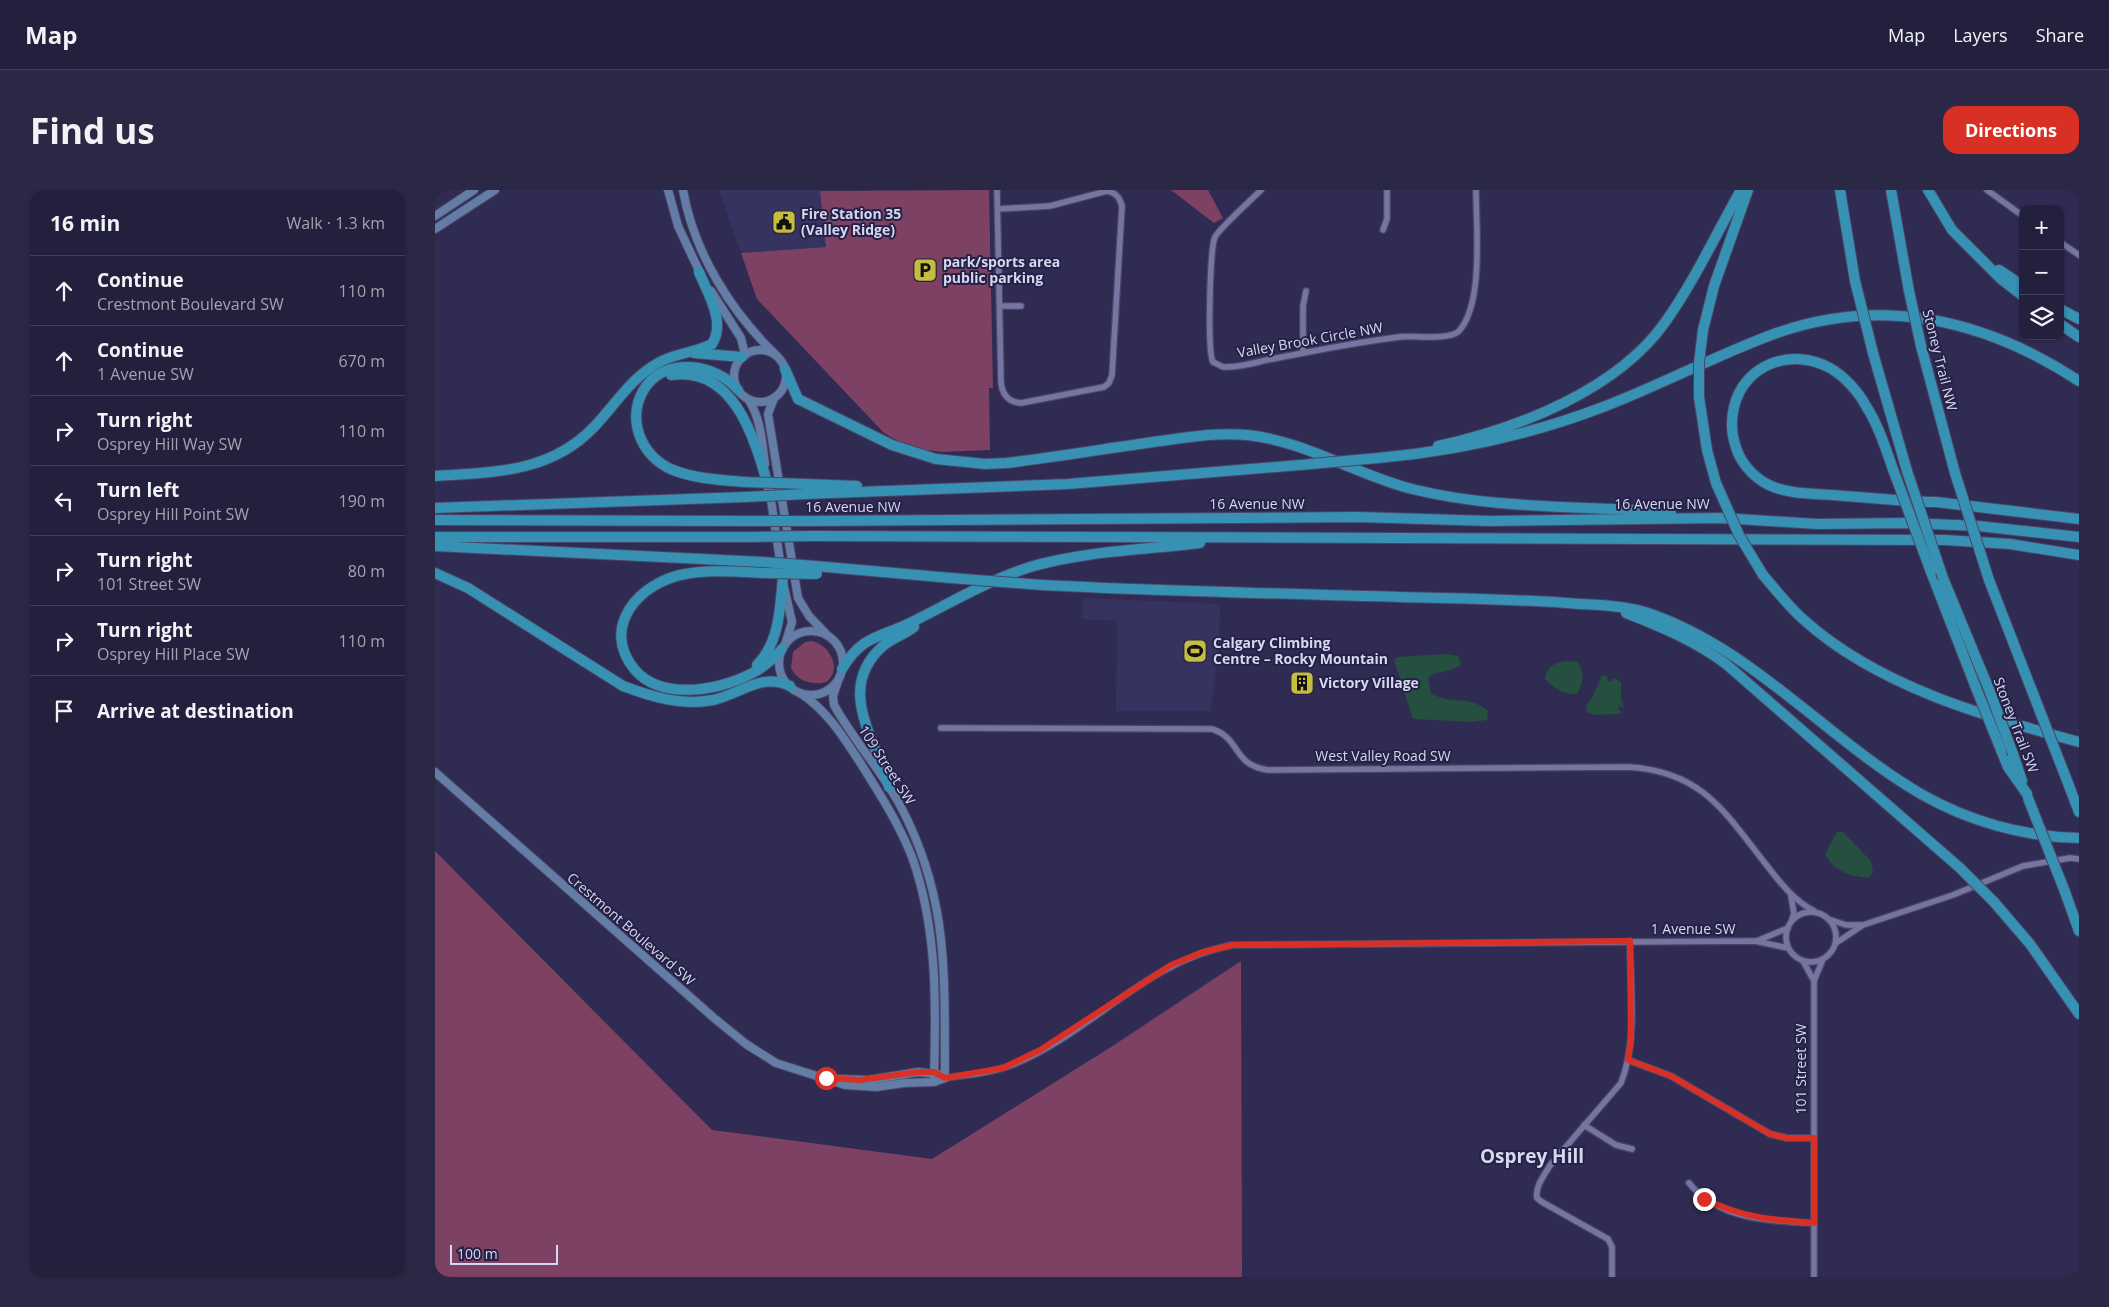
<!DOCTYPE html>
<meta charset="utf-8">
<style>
:root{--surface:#23203e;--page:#2b2845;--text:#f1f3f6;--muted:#a3a3b0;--line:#403e58;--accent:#d93025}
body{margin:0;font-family:"Open Sans",sans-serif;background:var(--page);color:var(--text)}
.controls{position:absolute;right:15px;top:15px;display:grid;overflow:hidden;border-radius:10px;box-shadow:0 1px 4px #0004}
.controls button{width:45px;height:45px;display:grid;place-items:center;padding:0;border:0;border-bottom:1px solid var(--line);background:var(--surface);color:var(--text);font:25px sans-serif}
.scale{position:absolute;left:15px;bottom:12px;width:108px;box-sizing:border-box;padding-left:5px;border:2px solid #d7d7f0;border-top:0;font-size:14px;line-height:18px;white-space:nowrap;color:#d7d7f0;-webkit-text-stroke:4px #262147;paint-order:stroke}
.stop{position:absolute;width:15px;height:15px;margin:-11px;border:4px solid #d93025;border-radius:50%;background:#fff}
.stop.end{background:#d93025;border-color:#fff;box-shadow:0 1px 5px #0008}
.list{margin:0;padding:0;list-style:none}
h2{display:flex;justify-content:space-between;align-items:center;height:65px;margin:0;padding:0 20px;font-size:21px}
h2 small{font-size:16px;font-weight:400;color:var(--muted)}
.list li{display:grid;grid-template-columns:32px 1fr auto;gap:15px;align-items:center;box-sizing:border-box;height:70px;padding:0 20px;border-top:1px solid var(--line)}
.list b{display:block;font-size:19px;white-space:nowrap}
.list p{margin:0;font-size:16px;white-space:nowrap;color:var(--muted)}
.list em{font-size:16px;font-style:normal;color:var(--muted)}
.icon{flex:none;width:28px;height:28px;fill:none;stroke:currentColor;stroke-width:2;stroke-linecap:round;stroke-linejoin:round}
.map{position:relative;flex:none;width:1644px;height:1087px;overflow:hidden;border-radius:15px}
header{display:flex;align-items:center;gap:30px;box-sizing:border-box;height:70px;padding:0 25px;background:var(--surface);border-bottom:1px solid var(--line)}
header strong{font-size:24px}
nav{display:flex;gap:28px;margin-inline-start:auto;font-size:18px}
.intro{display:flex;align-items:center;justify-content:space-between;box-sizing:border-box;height:120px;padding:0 30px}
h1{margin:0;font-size:35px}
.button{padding:12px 22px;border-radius:15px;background:var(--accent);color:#fff;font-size:18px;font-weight:700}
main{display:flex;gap:30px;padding:0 30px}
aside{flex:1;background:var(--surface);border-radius:15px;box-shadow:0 1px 4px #0004}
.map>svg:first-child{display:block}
.built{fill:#373361}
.green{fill:#7d4263}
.water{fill:#254f3f}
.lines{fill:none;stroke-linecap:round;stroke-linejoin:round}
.street-casing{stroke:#4a4567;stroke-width:8}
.secondary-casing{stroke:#4a4567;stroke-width:10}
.highway-casing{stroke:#4a4567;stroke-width:12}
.street{stroke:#7674a1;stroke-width:5.5}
.secondary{stroke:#637da6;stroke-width:8}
.highway{stroke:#3691b3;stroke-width:10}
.highway-bridge-casing{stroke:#4a4567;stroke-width:12;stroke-linecap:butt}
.highway-bridge{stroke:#3691b3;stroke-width:10}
.route{stroke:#d93025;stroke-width:6}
.labels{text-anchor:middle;stroke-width:4;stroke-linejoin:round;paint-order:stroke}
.poi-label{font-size:14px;font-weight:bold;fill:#d7d7f0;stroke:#262147;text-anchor:start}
.street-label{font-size:14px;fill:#d7d7f0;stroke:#262147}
.district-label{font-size:19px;font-weight:bold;fill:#d7d7f0;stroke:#262147}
</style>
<header>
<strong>Map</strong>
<nav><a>Map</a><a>Layers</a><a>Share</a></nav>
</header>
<div class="intro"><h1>Find us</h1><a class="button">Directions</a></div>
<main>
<aside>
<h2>16 min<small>Walk · 1.3 km</small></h2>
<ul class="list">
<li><svg class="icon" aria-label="ahead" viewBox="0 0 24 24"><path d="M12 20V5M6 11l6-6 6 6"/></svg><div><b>Continue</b><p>Crestmont Boulevard SW</p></div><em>110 m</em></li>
<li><svg class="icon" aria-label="ahead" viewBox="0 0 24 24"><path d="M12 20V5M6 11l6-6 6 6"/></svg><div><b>Continue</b><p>1 Avenue SW</p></div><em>670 m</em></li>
<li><svg class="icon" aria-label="right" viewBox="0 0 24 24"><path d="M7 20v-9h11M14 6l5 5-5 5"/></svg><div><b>Turn right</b><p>Osprey Hill Way SW</p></div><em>110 m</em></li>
<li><svg class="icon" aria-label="left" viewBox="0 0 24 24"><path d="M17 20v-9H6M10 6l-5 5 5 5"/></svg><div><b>Turn left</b><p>Osprey Hill Point SW</p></div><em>190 m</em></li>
<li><svg class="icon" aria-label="right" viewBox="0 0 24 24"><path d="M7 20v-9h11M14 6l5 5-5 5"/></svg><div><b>Turn right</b><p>101 Street SW</p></div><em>80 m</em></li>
<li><svg class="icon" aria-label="right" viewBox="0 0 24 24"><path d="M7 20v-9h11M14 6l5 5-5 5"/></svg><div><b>Turn right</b><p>Osprey Hill Place SW</p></div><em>110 m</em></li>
<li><svg class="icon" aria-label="arrive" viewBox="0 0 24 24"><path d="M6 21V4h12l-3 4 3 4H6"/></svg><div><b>Arrive at destination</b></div></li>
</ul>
</aside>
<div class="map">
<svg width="1644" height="1087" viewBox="0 0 1644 1087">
<rect width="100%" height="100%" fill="#2f2b52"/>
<g class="built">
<path d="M284,0h108l-7,1 6,56 -85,6z"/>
<path d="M649,408l136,6 -1,48 -9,59h-94l1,-90 -36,-2z"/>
</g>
<g class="green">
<path d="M554,0l4,198h-4l1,62 -48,2 -32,-4 -26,-15 -127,-134 -16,-46 85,-6 -6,-56z"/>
<path d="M736,0h37l15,28 -9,5z"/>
<path d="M377,451c18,4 31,29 14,41 -14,4 -29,-1 -35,-14l2,-16 12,-10z"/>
<path d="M0,661l277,279 220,29 179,-112 130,-86 1,316h-807z"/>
</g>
<g class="water">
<path d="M1010,464l13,2 3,8c-9,10 -23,5 -33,14l3,15c21,13 36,0 57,18l-1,9 -15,2 -59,-3 -19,-59 3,-3z"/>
<path d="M1132,471l11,1c7,12 5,21 -1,32 -14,1 -22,-5 -32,-15 2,-14 10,-16 22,-18z"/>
<path d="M1167,485l6,1 -1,5 4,1 2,-4 8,4v17l3,9 -5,-2 -1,3 4,3 -3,2 -24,1 -8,-3 -1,-6 6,-8z"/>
<path d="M1402,642h6l28,29 2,11 -4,6c-18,-1 -36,-7 -44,-24z"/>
</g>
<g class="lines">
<g class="street-casing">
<g id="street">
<path d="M562,0c1,64 3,128 4,192 1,12 7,20 20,21l83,-16 5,-4 3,-8 10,-169c-2,-8 -7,-14 -15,-15l-57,15 -52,3"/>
<path d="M826,0c-9,9 -42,39 -46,47 -5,11 -8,114 -2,125l10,5c16,1 34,-5 49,-8 42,-8 85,-17 127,-22 15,-2 50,4 60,-6 25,-28 17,-105 17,-141"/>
<path d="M1552,0l36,26"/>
<path d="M948,40l4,-11v-29"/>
<path d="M1625,52l19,13"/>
<path d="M565,116h21"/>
<path d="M868,163v-47l3,-15"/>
<path d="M506,538l271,1c29,9 20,36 56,41l361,-3c75,5 96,46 139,100 13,17 27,34 46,44"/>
<path d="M1356,706l3,18 -2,5"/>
<circle cx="1376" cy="747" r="25"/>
<path d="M1396,730l15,5h15"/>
<path d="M1322,751l31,-13"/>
<path d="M1401,753l27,-18 90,-30 70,-29 47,-8 9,1"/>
<path d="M1368,771l11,20"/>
<path d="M1193,870l43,16 99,58 17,4h27"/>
<path d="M510,888c23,-3 46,-5 67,-13 80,-32 132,-103 220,-120l523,-4 33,7"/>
<path d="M1149,935l32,20 16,4"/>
<path d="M1254,993c30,37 81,38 125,40"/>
<path d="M1177,1087v-30l-4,-8 -66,-37 -5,-4c-2,-12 8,-24 14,-34l70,-81c17,-44 9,-95 9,-142"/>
<path d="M1379,1087v-296l9,-22"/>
</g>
</g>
<g class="secondary-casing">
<g id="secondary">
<path d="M233,0l10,36 23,49"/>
<path d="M248,0c11,63 48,122 94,166"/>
<path d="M0,26l39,-26"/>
<path d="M0,39l60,-39"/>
<path d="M276,101l30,47 4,17"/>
<circle cx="325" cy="186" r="26"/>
<path d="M339,208l-6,16 30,184 11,18 18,19"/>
<path d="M313,209c13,19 14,43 17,65"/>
<path d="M335,303l11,75"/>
<path d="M349,397l8,35 -7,23"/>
<circle cx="376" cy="473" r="32"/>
<path d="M405,485l-7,21 1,9c20,36 48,66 67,102 49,94 43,169 44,271"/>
<path d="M365,503c27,17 44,45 61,71 19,30 38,60 51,93 26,73 24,149 22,225"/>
<path d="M0,582l279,246 32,26 30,19 69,22 31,2 28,-4 30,-1 11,-4"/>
<path d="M403,889l31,1 49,-8 20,2"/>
</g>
</g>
<g class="highway-casing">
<g id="highway">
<path d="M1405,0l15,91"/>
<path d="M1456,0l18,101"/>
<path d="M1493,0l24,40 49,49 22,17"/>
<path d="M1564,80l24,16"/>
<path d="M1625,119l19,10"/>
<path d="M1625,134l19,13"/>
<path d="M1268,140l11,-44 34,-96"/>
<path d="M1486,156l34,127"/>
<path d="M259,163l48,4"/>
<path d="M1438,163l34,118"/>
<path d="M350,179l13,30 94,46 44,14 49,5 22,-1c48,-6 97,-14 146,-21 31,-4 62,-10 94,-7 59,6 109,40 165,54 80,20 164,17 245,22l14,3"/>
<path d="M236,185c66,-10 85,70 99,117"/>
<path d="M303,200c-20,-25 -69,-34 -91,-5 -23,30 -7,72 26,85 23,9 48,10 72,12"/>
<path d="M1264,207l8,53 9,33"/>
<path d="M1003,256c79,-17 180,-56 228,-125 29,-41 50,-87 75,-131"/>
<path d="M943,268c78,-7 152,-23 225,-51 55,-21 108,-49 163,-70 110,-43 217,-19 313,44"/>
<path d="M1459,282c-8,-22 -15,-46 -28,-66 -8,-15 -22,-30 -36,-38 -38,-21 -86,-4 -96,39 -3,13 -3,25 1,37 4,17 17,32 32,40 22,12 54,9 78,12 31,2 61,6 91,6l143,17"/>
<path d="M0,286c59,-4 115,-3 159,-49 21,-22 37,-49 64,-64 17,-10 37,-10 54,-19 14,-22 -4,-50 -13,-72"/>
<path d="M370,294l52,2"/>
<path d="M370,304l263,-10 232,-19"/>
<path d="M0,318l310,-11"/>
<path d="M0,330l313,1"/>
<path d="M376,331l547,-4 132,4 233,-3 94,6 91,-1 70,3 101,11"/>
<path d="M378,346l1132,4 65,4 69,11"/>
<path d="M0,347h319"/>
<path d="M0,356l328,16"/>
<path d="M380,376l136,12"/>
<path d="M1496,382l45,116"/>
<path d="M0,383l33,15 155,98c29,11 59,20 90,14 28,-6 48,-28 77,-14"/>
<path d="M330,383c-26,-1 -55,-4 -80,1 -45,8 -86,53 -50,96 28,32 89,20 121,1 10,-5 18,-14 26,-22"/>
<path d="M1328,385c13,15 26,32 41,45 73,66 182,97 275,122"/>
<path d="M1508,388l47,114"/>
<path d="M1554,390l45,116"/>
<path d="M607,395c133,7 266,9 399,13 46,1 92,2 138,6 21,1 45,2 66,8 107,35 180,126 276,182 47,27 103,43 158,44"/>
<path d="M1191,423c36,14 69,28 100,51l234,204"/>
<path d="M322,475c23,-23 23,-58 26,-88"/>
<path d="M407,479c20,-34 38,-31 70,-47 38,-19 77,-42 118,-55 54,-16 114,-17 170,-24"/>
<path d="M1566,560l7,17 19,27"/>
<path d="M1578,564l9,27"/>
<path d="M1631,588l13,34"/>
<path d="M454,597c-13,-48 -55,-99 -5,-142 9,-7 21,-11 30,-18"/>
<path d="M1630,702l14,39"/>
<path d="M1559,712l36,42 49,70"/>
</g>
</g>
<use href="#street" class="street"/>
<use href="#secondary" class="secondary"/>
<use href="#highway" class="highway"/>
<g class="highway-bridge-casing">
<g id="highway-bridge">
<path d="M1420,91l18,72"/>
<path d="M1474,101l12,55"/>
<path d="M1264,207v-34l4,-33"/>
<path d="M865,275l78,-7"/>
<path d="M1472,281l36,107"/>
<path d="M1459,282l37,100"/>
<path d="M1520,283l34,107"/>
<path d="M310,292l60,2"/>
<path d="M1281,293l23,52 24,40"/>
<path d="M310,307l60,-3"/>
<path d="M313,331h63"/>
<path d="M319,347l59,-1"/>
<path d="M328,372l52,4"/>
<path d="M330,383l52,1"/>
<path d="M516,388l91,7"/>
<path d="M1541,498l25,62"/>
<path d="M1555,502l23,62"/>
<path d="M1599,506l32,82"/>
<path d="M1593,608l37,94"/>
<path d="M1525,678l34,34"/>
</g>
</g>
<use href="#highway-bridge" class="highway-bridge"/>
</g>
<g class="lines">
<path class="route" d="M391,888l34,2 58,-8h16l11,6 58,-10 37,-18 131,-85 32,-13 30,-7 397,-4 1,99 -3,20 43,16 99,58 17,4h27v85c-43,-3 -70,-5 -110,-24"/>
</g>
<defs>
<g id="civic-square" transform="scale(1.25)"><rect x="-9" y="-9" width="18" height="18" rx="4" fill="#c4bd3e" stroke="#262147"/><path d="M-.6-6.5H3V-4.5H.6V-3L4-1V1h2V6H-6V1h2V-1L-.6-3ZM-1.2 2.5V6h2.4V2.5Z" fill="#111"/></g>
<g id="parking-square" transform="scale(1.25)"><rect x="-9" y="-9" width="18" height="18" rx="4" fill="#c4bd3e" stroke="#262147"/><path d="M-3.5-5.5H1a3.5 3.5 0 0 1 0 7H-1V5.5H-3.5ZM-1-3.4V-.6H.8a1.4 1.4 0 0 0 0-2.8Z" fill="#111"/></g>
<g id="stadium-square" transform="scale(1.25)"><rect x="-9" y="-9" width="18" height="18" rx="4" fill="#c4bd3e" stroke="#262147"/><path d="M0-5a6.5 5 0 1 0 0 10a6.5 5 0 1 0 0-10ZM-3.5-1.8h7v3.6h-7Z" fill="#111"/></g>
<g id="building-square" transform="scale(1.25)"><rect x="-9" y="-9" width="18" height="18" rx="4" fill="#c4bd3e" stroke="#262147"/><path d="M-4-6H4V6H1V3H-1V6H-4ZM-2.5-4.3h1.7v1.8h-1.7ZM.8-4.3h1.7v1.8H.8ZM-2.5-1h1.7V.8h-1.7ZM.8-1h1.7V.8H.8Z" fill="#111"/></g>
</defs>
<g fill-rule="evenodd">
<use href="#civic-square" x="349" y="32"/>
<use href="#parking-square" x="490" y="80"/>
<use href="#stadium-square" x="760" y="461"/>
<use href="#building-square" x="867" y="493"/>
</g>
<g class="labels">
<g class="poi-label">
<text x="366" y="29">Fire Station 35<tspan x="366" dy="16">(Valley Ridge)</tspan></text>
<text x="508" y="77">park/sports area<tspan x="508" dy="16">public parking</tspan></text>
<text x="778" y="458">Calgary Climbing<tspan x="778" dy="16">Centre – Rocky Mountain</tspan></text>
<text x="884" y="498">Victory Village</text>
</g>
<g class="street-label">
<text transform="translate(875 150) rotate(-10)" y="5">Valley Brook Circle NW</text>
<text transform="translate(1505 170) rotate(76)" y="5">Stoney Trail NW</text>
<text x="822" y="319">16 Avenue NW</text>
<text x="1227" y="319">16 Avenue NW</text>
<text x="418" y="322">16 Avenue NW</text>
<text transform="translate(1581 535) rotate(69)" y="5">Stoney Trail SW</text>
<text x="948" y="571">West Valley Road SW</text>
<text transform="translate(452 575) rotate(57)" y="5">109 Street SW</text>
<text transform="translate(196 739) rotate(41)" y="5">Crestmont Boulevard SW</text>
<text x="1258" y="744">1 Avenue SW</text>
<text transform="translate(1366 879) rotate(-90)" y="5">101 Street SW</text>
</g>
<g class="district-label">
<text x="1097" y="973">Osprey Hill</text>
</g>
</g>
</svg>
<div class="controls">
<button>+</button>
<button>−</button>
<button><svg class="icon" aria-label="layers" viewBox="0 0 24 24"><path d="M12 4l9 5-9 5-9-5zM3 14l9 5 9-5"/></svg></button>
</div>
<div class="scale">100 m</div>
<div class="stop" style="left:391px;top:888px"></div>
<div class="stop end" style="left:1269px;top:1009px"></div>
</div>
</main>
